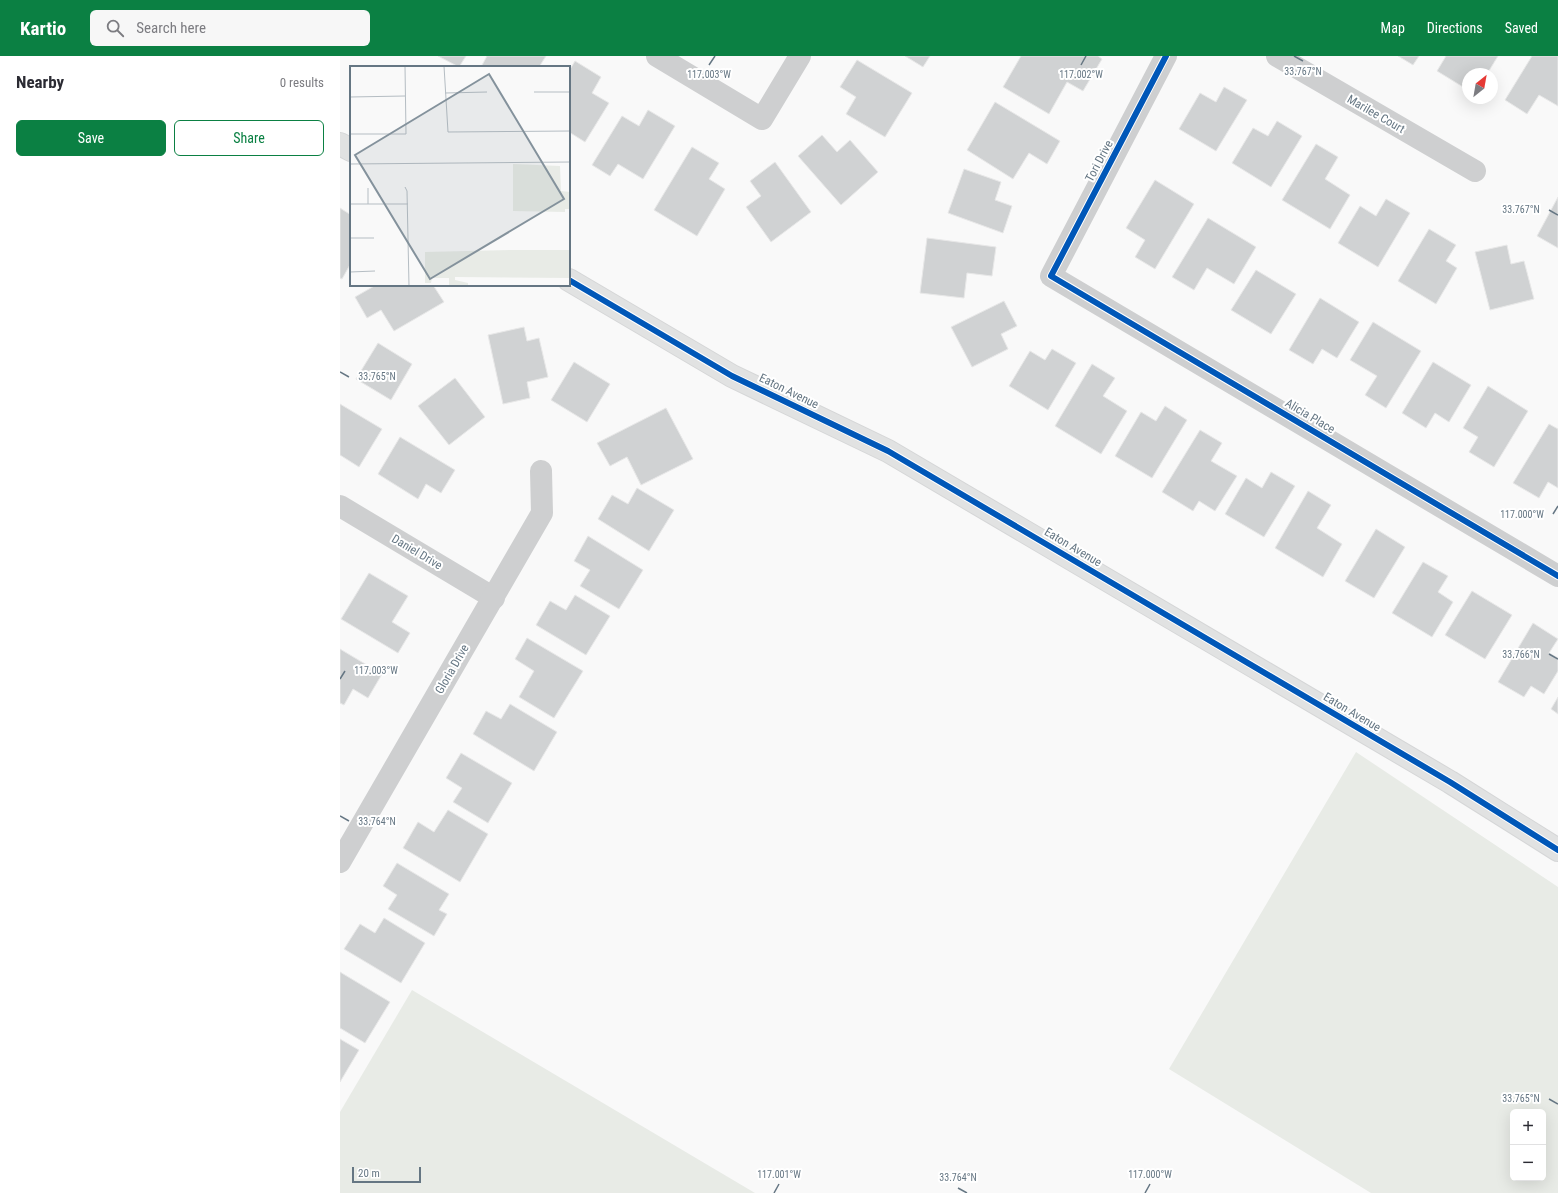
<!DOCTYPE html>
<meta charset="utf-8">
<style>
:root{--surface:#fff;--page:#f7f7f7;--text:#2b2b33;--muted:#7c7c81;--line:#e1e1e2;--accent:#0b8043}
body{margin:0;font-family:"Roboto Condensed",sans-serif;background:var(--page);color:var(--text)}
.controls{position:absolute;right:12px;bottom:12px;display:grid;overflow:hidden;border-radius:6px;box-shadow:0 4px 16px #0002}
.controls button{width:36px;height:36px;display:grid;place-items:center;padding:0;border:0;border-bottom:1px solid var(--line);background:var(--surface);color:var(--text);font:20px sans-serif}
.compass{position:absolute;left:1122px;top:12px;width:36px;height:36px;border-radius:50%;background:var(--surface);box-shadow:0 4px 16px #0002;rotate:31deg}
.scale{position:absolute;left:12px;bottom:10px;width:69px;box-sizing:border-box;padding-left:4px;border:2px solid #657683;border-top:0;font-size:11px;line-height:14px;white-space:nowrap;color:#657683;-webkit-text-stroke:3px #fff;paint-order:stroke}
.list{margin:0;padding:0;list-style:none}
h2{display:flex;justify-content:space-between;align-items:center;height:52px;margin:0;padding:0 16px;font-size:17px}
h2 small{font-size:13px;font-weight:400;color:var(--muted)}
.actions{display:flex;gap:8px;padding:12px 16px}
.actions a{flex:1;padding:9px 0;border:1px solid var(--accent);border-radius:6px;text-align:center;font-size:14px;color:var(--accent)}
.actions .main{background:var(--accent);color:#fff}
.icon{flex:none;width:22px;height:22px;fill:none;stroke:currentColor;stroke-width:2;stroke-linecap:round;stroke-linejoin:round}
.map{position:relative;flex:none;width:1218px;height:1137px;overflow:hidden}
header{display:flex;align-items:center;gap:24px;box-sizing:border-box;height:56px;padding:0 20px;background:var(--accent);color:#fff}
header strong{font-size:19px}
nav{display:flex;gap:22px;margin-inline-start:auto;font-size:14px}
.search{width:280px;height:36px;background:var(--page);display:flex;align-items:center;gap:10px;box-sizing:border-box;padding:0 14px;border-radius:6px;color:var(--muted);font-size:15px}
main{display:flex}
aside{flex:1;background:var(--surface)}
.map>svg:first-child{display:block}
.green{fill:#e8ebe6;fill-rule:evenodd}
.building{fill:#d0d2d3;stroke:#e8e8e8}
.lines{fill:none;stroke-linecap:round;stroke-linejoin:round}
.secondary-casing{stroke:#d5d6d7;stroke-width:24}
.street{stroke:#cecfd0;stroke-width:22}
.secondary{stroke:#e1e2e2;stroke-width:22}
.cycleway-casing{stroke:#fff;stroke-width:8}
.cycleway{stroke:#0057b8;stroke-width:6}
.ticks{fill:none;stroke:#657683;stroke-width:1.5}
.labels{text-anchor:middle;stroke-width:4;stroke-linejoin:round;paint-order:stroke}
.street-label{font-size:12px;fill:#657683;stroke:#fff}
.inset-road{fill:none;stroke:#b5bdc3;stroke-width:1}
.view{fill:#84929c;fill-opacity:0.15;stroke:#84929c;stroke-width:2}
.inset-edge{fill:none;stroke:#657683;stroke-width:2}
.ticks-label{font-size:10px;text-anchor:middle;fill:#657683;stroke:#fff;stroke-width:4;stroke-linejoin:round;paint-order:stroke}
</style>
<header>
<strong>Kartio</strong>
<div class="search"><svg class="icon" aria-label="search" viewBox="0 0 24 24"><circle cx="10" cy="10" r="6"/><path d="M15 15l6 6"/></svg>Search here</div>
<nav><a>Map</a><a>Directions</a><a>Saved</a></nav>
</header>
<main>
<aside>
<h2>Nearby<small>0 results</small></h2>
<ul class="list">
</ul>
<div class="actions"><a class="main">Save</a><a>Share</a></div>
</aside>
<div class="map">
<svg width="1218" height="1137" viewBox="0 0 1218 1137">
<rect width="100%" height="100%" fill="#f9f9f9"/>
<g class="green">
<path d="M1016,696l202,135v306h-187l-202,-124zM1173,1056h30v66h-30z"/>
<path d="M72,934l343,203h-415v-81z"/>
</g>
<g class="building">
<path d="M98,0h28l-7,11z"/>
<path d="M147,0h59l-7,11h-58z"/>
<path d="M565,0h25l-7,11z"/>
<path d="M681,0h77l4,3 -19,32 -16,-9 -18,32 -46,-27z"/>
<path d="M1058,0h21l-6,9z"/>
<path d="M1106,0h52l-11,18h-19v16l-31,-19z"/>
<path d="M1192,0h26v50l-19,-11 -12,19 -22,-14z"/>
<path d="M517,4l55,33 -27,44 -39,-23 10,-17 -16,-10z"/>
<path d="M235,5l26,16 -9,16 17,10 -24,39 -16,-10v-61z"/>
<path d="M884,31l23,13 -31,51 -37,-22 21,-36 16,9z"/>
<path d="M655,46l65,39 -13,23 -18,-11 -16,26 -46,-29z"/>
<path d="M308,54l27,16 -32,53 -25,-15 -8,12 -18,-11 30,-49 17,10z"/>
<path d="M937,65l25,15 -31,51 -39,-24 21,-35 15,8z"/>
<path d="M482,79l15,17 13,-12 28,32 -37,33 -43,-49z"/>
<path d="M976,88l22,13 -13,22 25,16 -20,34 -48,-29z"/>
<path d="M352,91l27,16 -10,16 16,10 -28,47 -43,-26z"/>
<path d="M435,106l36,50 -40,30 -25,-35 15,-11 -11,-15z"/>
<path d="M624,113l37,13 -6,18 17,6 -9,27 -55,-20z"/>
<path d="M815,124l39,24 -39,65 -20,-12 10,-17 -19,-12z"/>
<path d="M1218,141v51l-21,-12z"/>
<path d="M1046,143l24,14 -32,54 -40,-24 22,-37 16,10z"/>
<path d="M0,152l11,7v48l-9,16 -2,-1z"/>
<path d="M868,162l48,29 -22,37 -27,-16 -13,22 -22,-13z"/>
<path d="M1089,173l27,16 -10,16 11,7 -21,36 -38,-23z"/>
<path d="M587,182l69,9 -4,29 -25,-3 -3,25 -44,-5z"/>
<path d="M1167,189l4,19 13,-3 10,38 -44,11 -15,-58z"/>
<path d="M916,214l40,24 -25,40 -40,-24z"/>
<path d="M36,229h57l11,17 -50,29 -13,-21 -14,8 -12,-21z"/>
<path d="M980,242l39,24 -22,36 -15,-9 -9,15 -24,-14z"/>
<path d="M664,245l13,25 -16,8 7,15 -36,18 -21,-40z"/>
<path d="M1033,266l48,29 -35,57 -21,-13 12,-19 -27,-16z"/>
<path d="M184,271l3,14 12,-3 9,39 -21,5 3,16 -27,6 -15,-69z"/>
<path d="M38,287l34,21 -21,36 -35,-21z"/>
<path d="M712,293l24,14 -28,47 -39,-24 21,-35 15,9z"/>
<path d="M234,306l36,22 -23,38 -36,-22z"/>
<path d="M1093,306l38,23 -22,37 -14,-9 -9,15 -24,-15z"/>
<path d="M752,308l23,14 -12,18 24,15 -26,43 -46,-28z"/>
<path d="M115,322l30,39 -36,28 -31,-39z"/>
<path d="M1148,330l40,25 -34,56 -25,-15 9,-15 -15,-9z"/>
<path d="M0,348l42,25 -23,38 -19,-12z"/>
<path d="M825,350l22,14 -35,58 -37,-22 26,-44 15,9z"/>
<path d="M326,352l27,51 -52,26 -14,-28 -17,9 -13,-23z"/>
<path d="M1209,368l9,5v59l-10,-6 -9,16 -26,-15z"/>
<path d="M860,374l22,13 -11,18 26,15 -22,35 -16,-10 -6,10 -31,-19z"/>
<path d="M60,381l55,33 -14,23 -15,-9 -8,15 -40,-25z"/>
<path d="M931,416l24,14 -31,51 -39,-23 21,-36 16,10z"/>
<path d="M297,432l37,22 -25,41 -51,-32 14,-24 16,9z"/>
<path d="M968,435l23,14 -14,23 25,16 -19,33 -48,-29z"/>
<path d="M1036,473l29,18 -31,51 -29,-17z"/>
<path d="M248,480l55,34 -24,39 -39,-23 10,-16 -16,-9z"/>
<path d="M1083,506l25,14 -10,16 15,10 -21,35 -40,-24z"/>
<path d="M29,517l39,23 -16,26 18,11 -12,20 -57,-34z"/>
<path d="M1132,535l40,24 -27,44 -40,-24z"/>
<path d="M235,539l35,21 -24,39 -50,-30 14,-24 16,9z"/>
<path d="M1193,567l25,16 -9,14 9,5v13l-14,23 -13,-8 -7,11 -26,-15z"/>
<path d="M187,582l56,33 -29,47 -35,-21 15,-26 -19,-12z"/>
<path d="M0,593l42,25 -14,24 -15,-9 -9,16 -4,-2z"/>
<path d="M1218,641v17l-7,-5z"/>
<path d="M170,648l47,28 -23,39 -61,-37 13,-23 15,8z"/>
<path d="M121,697l51,30 -24,40 -35,-21 9,-14 -16,-10z"/>
<path d="M108,754l40,24 -28,48 -57,-34 15,-26 16,10z"/>
<path d="M57,807l52,31 -10,16 8,4 -13,22 -46,-27 9,-14 -14,-9z"/>
<path d="M44,862l41,25 -24,40 -57,-34 16,-25 15,9z"/>
<path d="M0,916l50,30 -25,41 -25,-15z"/>
<path d="M0,983l19,11 -19,32z"/>
</g>
<g class="lines">
<g class="secondary-casing">
<g id="secondary">
<path d="M0,88l11,6"/>
<path d="M229,224l163,96 156,75 562,331 108,68"/>
</g>
</g>
<g class="street">
<path d="M317,0l105,63 38,-63"/>
<path d="M826,0l-115,220 507,300"/>
<path d="M937,0l198,115"/>
<path d="M0,450l154,92"/>
<path d="M0,806l202,-349 -1,-42"/>
</g>
<use href="#secondary" class="secondary"/>
<g class="cycleway-casing">
<g id="cycleway">
<path d="M826,0l-115,220 507,300"/>
<path d="M229,224l163,96 156,75 562,331 108,68"/>
</g>
</g>
<use href="#cycleway" class="cycleway"/>
</g>
<path class="ticks" d="M954,0l9,5M369,9l6,-9M741,9l5,-9M1209,154l9,5M0,316l9,5M1213,458l5,-8M1209,598l9,5M0,623l5,-8M0,760l9,5M1209,1043l9,5M618,1132l9,5M434,1137l5,-9M805,1137l5,-9"/>
<g class="labels">
<g class="street-label">
<text transform="translate(1036 58) rotate(30)" y="4">Marilee Court</text>
<text transform="translate(759 105) rotate(-62)" y="4">Tori Drive</text>
<text transform="translate(449 335) rotate(26)" y="4">Eaton Avenue</text>
<text transform="translate(970 360) rotate(31)" y="4">Alicia Place</text>
<text transform="translate(733 491) rotate(31)" y="4">Eaton Avenue</text>
<text transform="translate(77 496) rotate(31)" y="4">Daniel Drive</text>
<text transform="translate(112 613) rotate(-60)" y="4">Gloria Drive</text>
<text transform="translate(1012 656) rotate(31)" y="4">Eaton Avenue</text>
</g>
</g>
<g transform="translate(10 10)">
<rect width="220" height="220" fill="#f9f9f9"/>
<path d="M163,98l47,2 1,25 9,1v17h-5v3l-52,-1zM163,184h57v28l-115,-1v3l13,3v3h-19v-8h-17l-1,5h-6v-31z" fill="#e8ebe6"/>
<path class="inset-road" d="M94,0l4,66 122,-1M184,26h36M95,27l42,-1M0,31l55,-1M0,68h56l-1,-68M0,98l220,-2M55,121l2,4 2,95M18,122v16M0,138h58M0,172h24M0,206l25,-1"/>
<path class="view" d="M139,8l75,125 -134,80 -75,-124z"/>
<rect width="220" height="220" class="inset-edge"/>
</g>
<g class="ticks-label">
<text x="963" y="19">33.767°N</text>
<text x="369" y="22">117.003°W</text>
<text x="741" y="22">117.002°W</text>
<text x="1181" y="157">33.767°N</text>
<text x="37" y="324">33.765°N</text>
<text x="1182" y="462">117.000°W</text>
<text x="1181" y="602">33.766°N</text>
<text x="36" y="618">117.003°W</text>
<text x="37" y="769">33.764°N</text>
<text x="1181" y="1046">33.765°N</text>
<text x="439" y="1122">117.001°W</text>
<text x="810" y="1122">117.000°W</text>
<text x="618" y="1125">33.764°N</text>
</g>
</svg>
<div class="controls">
<button>+</button>
<button>−</button>
</div>
<svg class="compass" viewBox="-18 -18 36 36"><path d="M0-13l5 13h-10z" fill="#e53935"/><path d="M0 13l5-13h-10z" fill="#7c7c81"/></svg>
<div class="scale">20 m</div>
</div>
</main>
